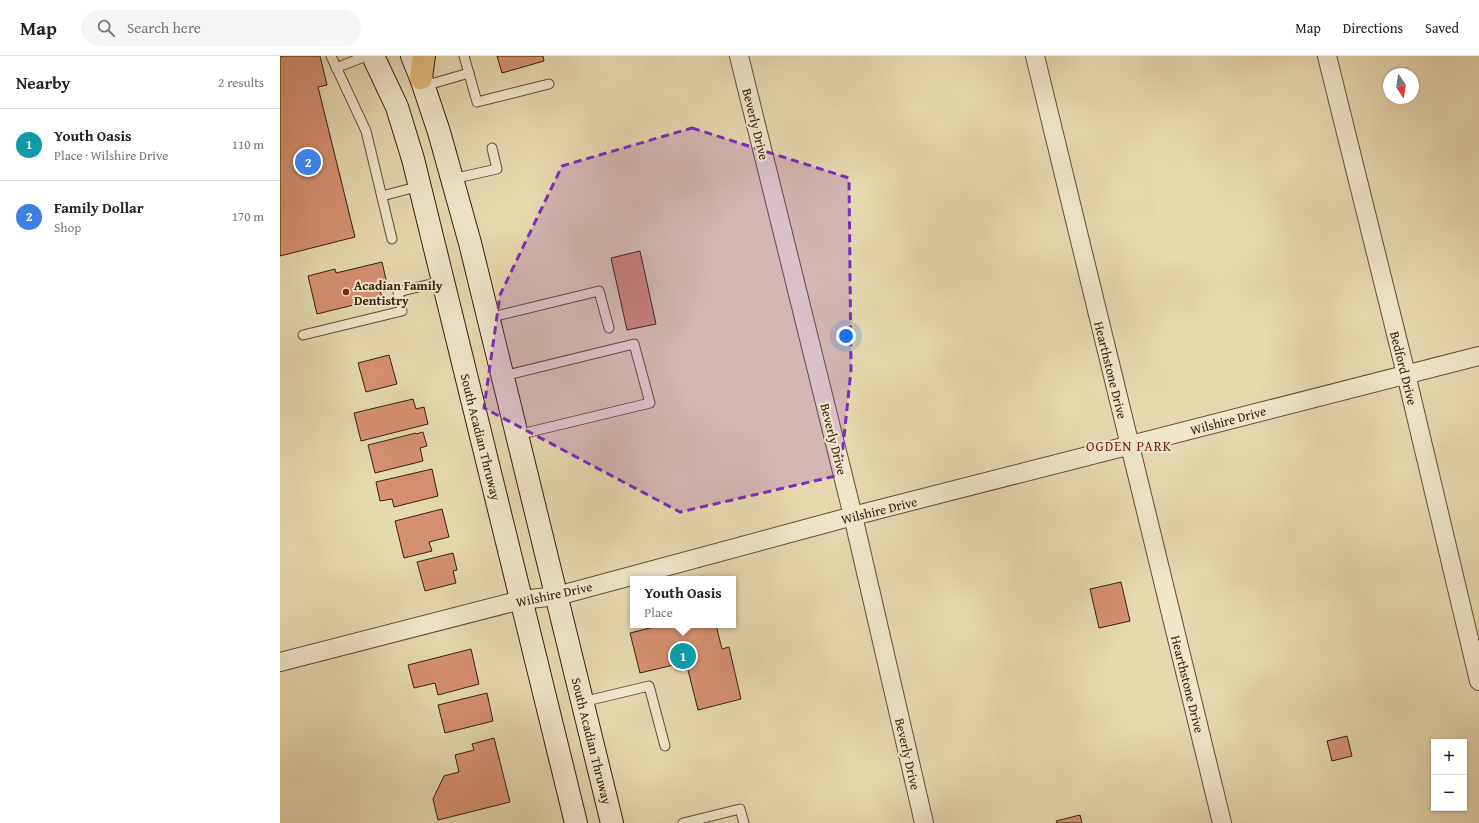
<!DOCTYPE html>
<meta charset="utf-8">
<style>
:root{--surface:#fff;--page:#f6f6f6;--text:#222;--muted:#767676;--line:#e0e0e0;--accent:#8f2418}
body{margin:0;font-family:"Gentium Book Plus",serif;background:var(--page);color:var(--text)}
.controls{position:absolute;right:12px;bottom:12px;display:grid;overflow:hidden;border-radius:0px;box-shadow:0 1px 3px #0004}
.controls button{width:36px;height:36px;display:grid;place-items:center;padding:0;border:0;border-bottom:1px solid var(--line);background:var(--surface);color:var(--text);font:20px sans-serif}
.compass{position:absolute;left:1103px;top:12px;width:36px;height:36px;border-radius:50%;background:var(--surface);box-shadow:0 1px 3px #0004;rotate:168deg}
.you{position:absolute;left:566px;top:280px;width:14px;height:14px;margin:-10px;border:3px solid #fff;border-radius:50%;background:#1a73e8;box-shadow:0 0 0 6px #1a73e833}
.badge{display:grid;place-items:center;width:26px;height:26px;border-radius:50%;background:var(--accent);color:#fff;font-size:13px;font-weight:700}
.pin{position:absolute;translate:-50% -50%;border:2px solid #fff;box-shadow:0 1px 4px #0006}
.popup{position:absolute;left:350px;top:520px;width:106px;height:52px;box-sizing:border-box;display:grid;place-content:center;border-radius:0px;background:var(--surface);filter:drop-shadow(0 1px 3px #0005);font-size:13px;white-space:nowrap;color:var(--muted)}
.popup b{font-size:15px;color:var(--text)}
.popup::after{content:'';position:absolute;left:50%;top:100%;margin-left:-8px;border:8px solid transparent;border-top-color:var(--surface)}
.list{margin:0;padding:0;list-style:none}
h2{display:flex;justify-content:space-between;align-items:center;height:52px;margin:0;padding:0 16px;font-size:17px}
h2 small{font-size:13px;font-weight:400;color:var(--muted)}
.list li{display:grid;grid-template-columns:26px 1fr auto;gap:12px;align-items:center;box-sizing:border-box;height:72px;padding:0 16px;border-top:1px solid var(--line)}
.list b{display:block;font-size:15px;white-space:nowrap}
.list p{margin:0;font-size:13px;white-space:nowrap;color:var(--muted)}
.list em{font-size:13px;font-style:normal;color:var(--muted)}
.icon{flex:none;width:22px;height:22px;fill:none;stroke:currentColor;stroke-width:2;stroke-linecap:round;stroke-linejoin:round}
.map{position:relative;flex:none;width:1199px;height:767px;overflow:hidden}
header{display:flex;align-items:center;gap:24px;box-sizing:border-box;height:56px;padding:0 20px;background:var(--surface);border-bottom:1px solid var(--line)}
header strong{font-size:19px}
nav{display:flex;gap:22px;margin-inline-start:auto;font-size:14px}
.search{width:280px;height:36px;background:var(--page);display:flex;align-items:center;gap:10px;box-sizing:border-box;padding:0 14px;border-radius:22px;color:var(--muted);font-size:15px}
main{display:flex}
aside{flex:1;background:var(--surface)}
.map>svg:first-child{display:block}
.building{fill:#d69170;stroke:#35200d}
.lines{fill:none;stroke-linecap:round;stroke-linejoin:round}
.lane-casing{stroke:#614e36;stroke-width:11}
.street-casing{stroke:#614e36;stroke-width:20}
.secondary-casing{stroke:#35200d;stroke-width:24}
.primary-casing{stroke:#35200d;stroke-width:24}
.lane{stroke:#efe6cc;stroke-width:9}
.street{stroke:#efe6cc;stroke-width:18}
.secondary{stroke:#efe6cc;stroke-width:22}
.primary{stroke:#e3bc78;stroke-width:22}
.marked{fill:#7b2cbf;fill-opacity:0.2;stroke:#7b2cbf;stroke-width:3;stroke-dasharray:8 5;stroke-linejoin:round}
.poi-dot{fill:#8f2418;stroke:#efe6cc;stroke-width:1.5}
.labels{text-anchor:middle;stroke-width:4;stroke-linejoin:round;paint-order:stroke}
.street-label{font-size:13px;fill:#35200d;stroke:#efe6cc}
.poi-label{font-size:13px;font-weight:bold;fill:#35200d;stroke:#efe6cc;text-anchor:start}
.neighbourhood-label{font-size:14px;letter-spacing:1px;fill:#7a1f14;stroke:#efe6cc}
</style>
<header>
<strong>Map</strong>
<div class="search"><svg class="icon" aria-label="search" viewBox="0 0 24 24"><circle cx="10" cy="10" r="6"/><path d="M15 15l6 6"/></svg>Search here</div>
<nav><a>Map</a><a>Directions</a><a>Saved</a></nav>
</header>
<main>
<aside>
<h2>Nearby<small>2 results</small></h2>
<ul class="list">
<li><span class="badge" style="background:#0f9aa8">1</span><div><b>Youth Oasis</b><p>Place · Wilshire Drive</p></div><em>110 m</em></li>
<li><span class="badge" style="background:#3f7fe0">2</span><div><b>Family Dollar</b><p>Shop</p></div><em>170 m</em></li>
</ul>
</aside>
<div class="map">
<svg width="1199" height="767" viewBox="0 0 1199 767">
<rect width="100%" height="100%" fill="#e6d9b0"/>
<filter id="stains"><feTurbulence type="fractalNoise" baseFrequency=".005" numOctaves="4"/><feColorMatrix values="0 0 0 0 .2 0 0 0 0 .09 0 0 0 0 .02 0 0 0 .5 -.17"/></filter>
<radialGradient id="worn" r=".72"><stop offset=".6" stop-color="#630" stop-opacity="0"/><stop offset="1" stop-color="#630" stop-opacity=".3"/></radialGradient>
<g class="building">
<path d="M4,0h36l7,29 -9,2 37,150 -75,19v-199z"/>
<path d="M217,0h46l1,5 -42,12z"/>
<path d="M360,195l16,73 -29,6 -16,-72z"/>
<path d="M102,206l5,22 -8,2 3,12 -65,16 -9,-38 27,-7 1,4z"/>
<path d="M109,299l8,29 -31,8 -8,-29z"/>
<path d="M133,343l3,10 8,-2 4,17 -67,17 -7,-28z"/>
<path d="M143,376l4,14 -7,2 3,13 -48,12 -7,-28 48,-12v1z"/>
<path d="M152,413l6,27 -44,11 -2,-8 -12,2 -4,-19z"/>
<path d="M162,453l7,28 -20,5 3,9 -28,7 -9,-37z"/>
<path d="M173,497l4,17 -4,1 3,12 -31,8 -8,-29z"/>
<path d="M841,526l9,39 -31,7 -9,-39z"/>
<path d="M382,569h54l6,24 7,-2 12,52 -43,11 -12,-48 -46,11 -10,-40z"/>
<path d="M191,593l8,35 -41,11 -3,-12 -21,5 -6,-23z"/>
<path d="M207,637l6,28 -48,12 -7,-28z"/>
<path d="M1067,680l5,20 -20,5 -5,-20z"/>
<path d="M214,682l16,64 -72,18 -5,-21 11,-23 15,-4 -4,-17 19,-5 -2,-6z"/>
<path d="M800,759l2,8h-25l-1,-2z"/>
</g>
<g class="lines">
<g class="lane-casing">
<g id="lane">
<path d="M51,0l35,75 26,108"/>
<path d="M184,0l13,46 72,-18"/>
<path d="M56,12l30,-12"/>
<path d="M144,30l45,-13"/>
<path d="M172,123l45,-10 -5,-21"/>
<path d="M102,140l38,-10"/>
<path d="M208,262l111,-27 10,37"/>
<path d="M23,279l99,-24 -4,-19 45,-11"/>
<path d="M223,320l131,-32 16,59 -133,32"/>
<path d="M302,646l67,-16 16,60"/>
<path d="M403,767l57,-14 4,14"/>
</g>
</g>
<g class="street-casing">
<g id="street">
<path d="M459,0l114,460 71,307"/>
<path d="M755,0l187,767"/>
<path d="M1047,0l79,318 73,307"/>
<path d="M0,606l241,-62 36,-4 296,-80 626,-160"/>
</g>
</g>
<g class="secondary-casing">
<g id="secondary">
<path d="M93,0l24,51 16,52 163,664"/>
<path d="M132,0l9,22 18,54 31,111 142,580"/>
</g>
</g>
<g class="primary-casing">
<path id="primary" d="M141,22l3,-22"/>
</g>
<use href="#lane" class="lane"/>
<use href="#street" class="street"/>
<use href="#secondary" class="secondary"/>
<use href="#primary" class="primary"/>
</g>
<path class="marked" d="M412,72l157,50 2,192 -11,105 -160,37 -196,-104 16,-113 62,-129z"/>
<circle class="poi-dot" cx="66" cy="236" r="4"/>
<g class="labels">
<g class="street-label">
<text transform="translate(476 68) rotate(76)" y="5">Beverly Drive</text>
<text transform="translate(1124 312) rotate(76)" y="5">Bedford Drive</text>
<text transform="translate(831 314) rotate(76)" y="5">Hearthstone Drive</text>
<text transform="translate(948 364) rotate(-15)" y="5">Wilshire Drive</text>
<text transform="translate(201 381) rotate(76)" y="5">South Acadian Thruway</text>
<text transform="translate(554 383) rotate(76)" y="5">Beverly Drive</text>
<text transform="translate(599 454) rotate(-14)" y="5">Wilshire Drive</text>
<text transform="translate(274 538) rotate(-12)" y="5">Wilshire Drive</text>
<text transform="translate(908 628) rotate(76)" y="5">Hearthstone Drive</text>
<text transform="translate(312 685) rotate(76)" y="5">South Acadian Thruway</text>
<text transform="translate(628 698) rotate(77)" y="5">Beverly Drive</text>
</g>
<g class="poi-label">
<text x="74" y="234">Acadian Family<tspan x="74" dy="15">Dentistry</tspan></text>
</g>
<g class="neighbourhood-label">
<text x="849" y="395">OGDEN PARK</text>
</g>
</g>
<rect width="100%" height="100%" filter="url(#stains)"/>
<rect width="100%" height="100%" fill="url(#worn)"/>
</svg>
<div class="controls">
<button>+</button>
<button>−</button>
</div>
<svg class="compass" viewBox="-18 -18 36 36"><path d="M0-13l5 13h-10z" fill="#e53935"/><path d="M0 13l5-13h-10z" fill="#767676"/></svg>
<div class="you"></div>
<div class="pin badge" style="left:403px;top:600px;background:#0f9aa8">1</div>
<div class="popup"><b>Youth Oasis</b>Place</div>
<div class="pin badge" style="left:28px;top:106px;background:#3f7fe0">2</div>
</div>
</main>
